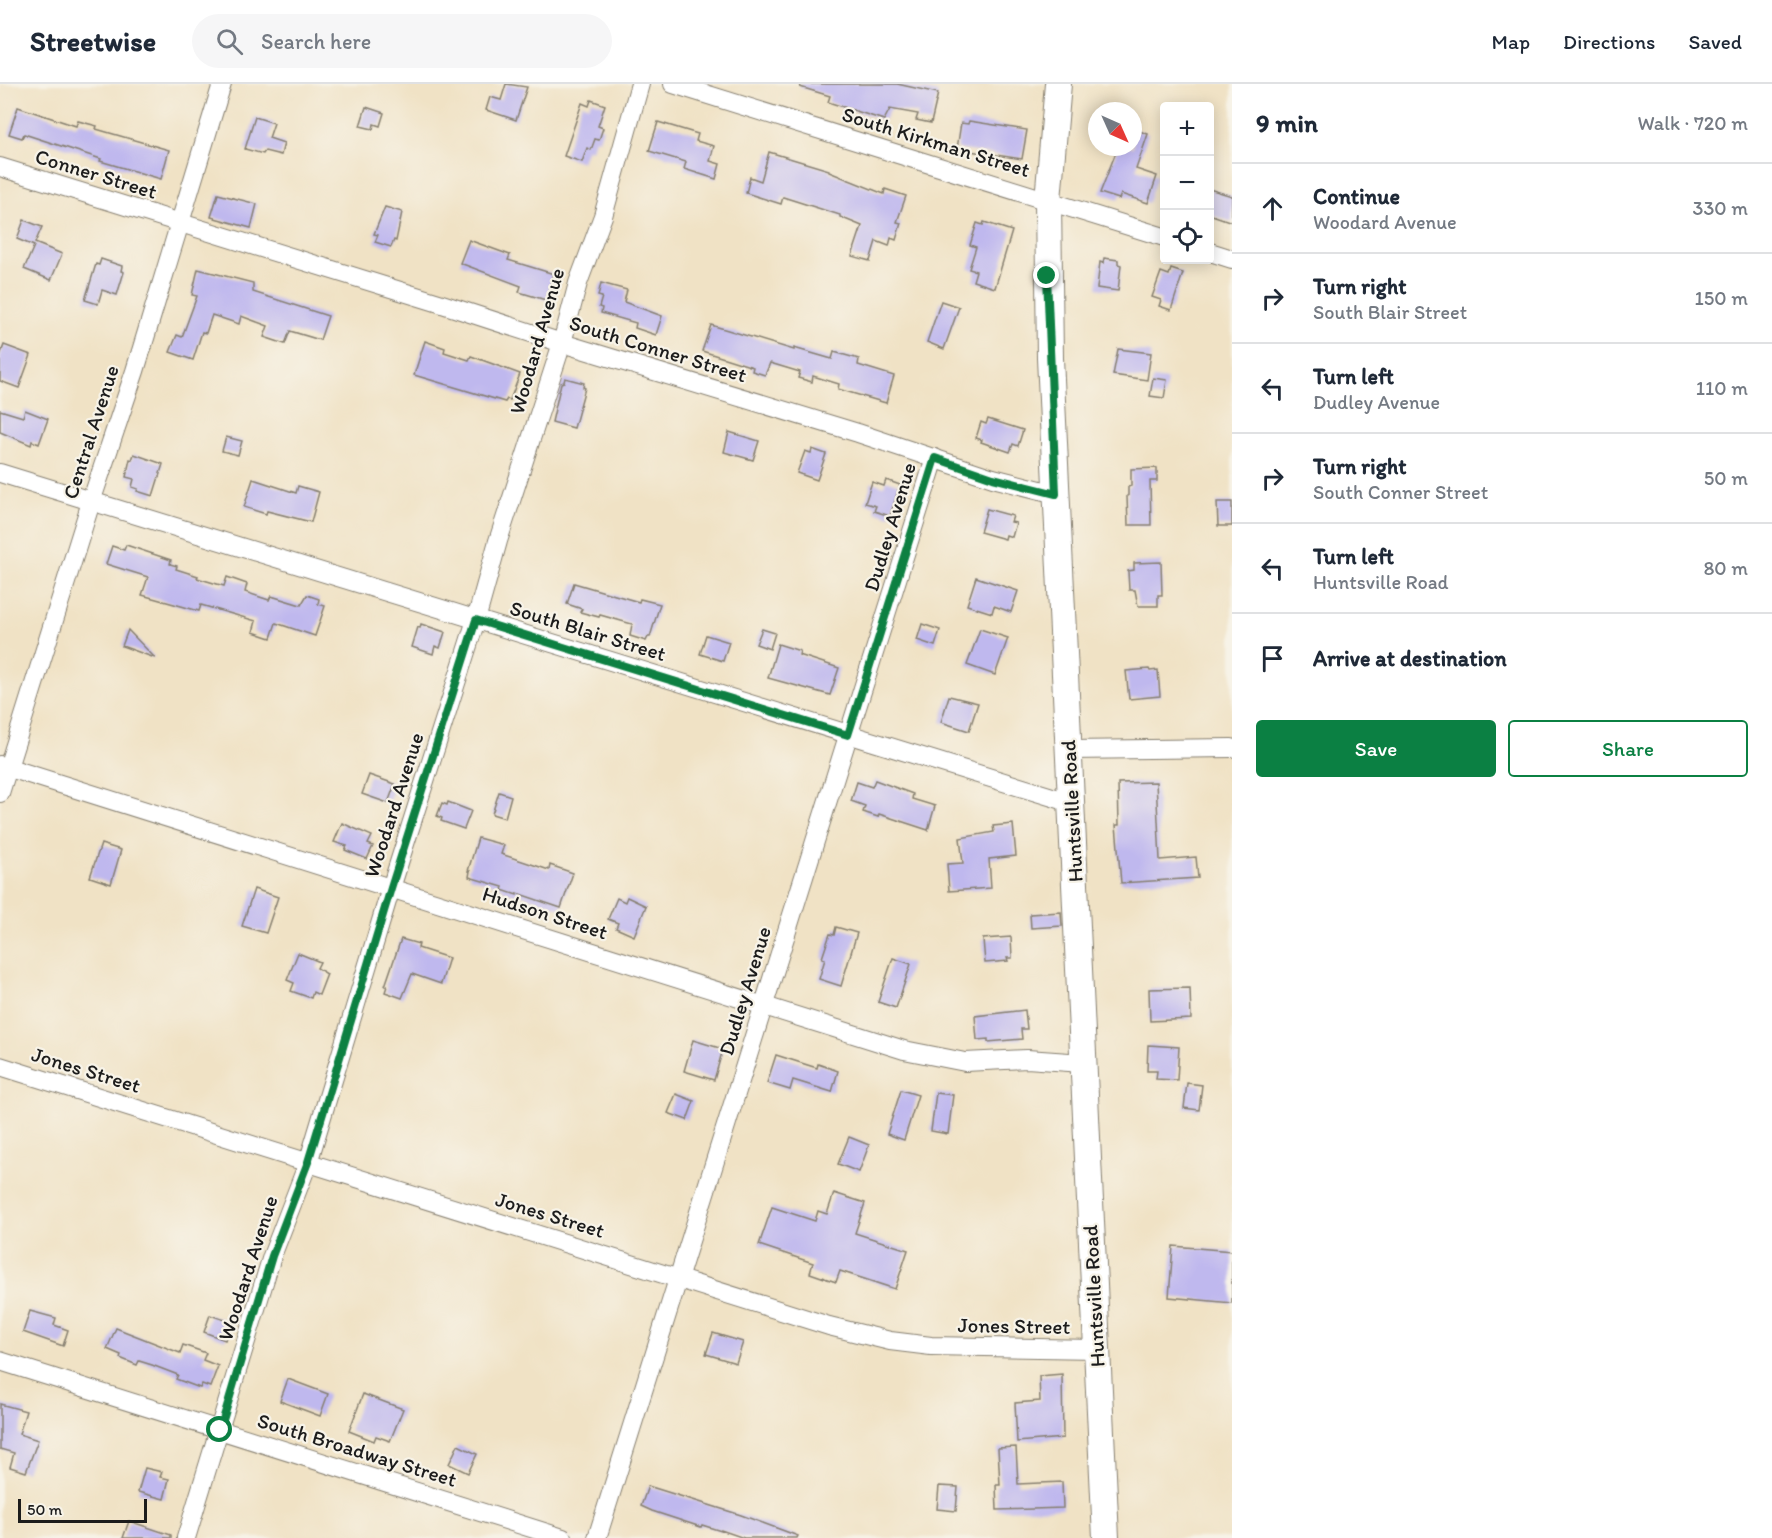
<!DOCTYPE html>
<meta charset="utf-8">
<style>
:root{--surface:#fff;--page:#f6f6f7;--text:#1f2937;--muted:#747a83;--line:#e0e1e3;--accent:#0b8043}
body{margin:0;font-family:Itim,sans-serif;background:var(--page);color:var(--text)}
.controls{position:absolute;right:18px;top:18px;display:grid;overflow:hidden;border-radius:6px;box-shadow:0 3px 15px #0003}
.controls button{width:54px;height:54px;display:grid;place-items:center;padding:0;border:0;border-bottom:2px solid var(--line);background:var(--surface);color:var(--text);font:30px sans-serif}
.compass{position:absolute;left:1088px;top:18px;width:54px;height:54px;border-radius:50%;background:var(--surface);box-shadow:0 3px 15px #0003;rotate:135deg}
.scale{position:absolute;left:18px;bottom:15px;width:129px;box-sizing:border-box;padding-left:6px;border:3px solid #1c1c1c;border-top:0;font-size:16px;line-height:21px;white-space:nowrap;color:#1c1c1c;-webkit-text-stroke:4px #f7f3e8;paint-order:stroke}
.stop{position:absolute;width:18px;height:18px;margin:-14px;border:4px solid #0b8043;border-radius:50%;background:#fff}
.stop.end{background:#0b8043;border-color:#fff;box-shadow:0 2px 6px #0008}
.list{margin:0;padding:0;list-style:none}
h2{display:flex;justify-content:space-between;align-items:center;height:78px;margin:0;padding:0 24px;font-size:26px}
h2 small{font-size:20px;font-weight:400;color:var(--muted)}
.list li{display:grid;grid-template-columns:39px 1fr auto;gap:18px;align-items:center;box-sizing:border-box;height:90px;padding:0 24px;border-top:2px solid var(--line)}
.list b{display:block;font-size:22px;white-space:nowrap}
.list p{margin:0;font-size:20px;white-space:nowrap;color:var(--muted)}
.list em{font-size:20px;font-style:normal;color:var(--muted)}
.actions{display:flex;gap:12px;padding:18px 24px}
.actions a{flex:1;padding:14px 0;border:2px solid var(--accent);border-radius:6px;text-align:center;font-size:21px;color:var(--accent)}
.actions .main{background:var(--accent);color:#fff}
.icon{flex:none;width:33px;height:33px;fill:none;stroke:currentColor;stroke-width:2;stroke-linecap:round;stroke-linejoin:round}
.map{position:relative;flex:none;width:1232px;height:1454px;overflow:hidden}
header{display:flex;align-items:center;gap:36px;box-sizing:border-box;height:84px;padding:0 30px;background:var(--surface);border-bottom:2px solid var(--line)}
header strong{font-size:28px}
nav{display:flex;gap:33px;margin-inline-start:auto;font-size:21px}
.search{width:420px;height:54px;background:var(--page);display:flex;align-items:center;gap:15px;box-sizing:border-box;padding:0 21px;border-radius:33px;color:var(--muted);font-size:22px}
main{display:flex}
aside{flex:1;background:var(--surface)}
.map>svg:first-child{display:block}
.building{fill:#bfb8ee}
.lines{fill:none;stroke-linecap:round;stroke-linejoin:round}
.street-casing{stroke:#867f70;stroke-width:20}
.secondary-casing{stroke:#867f70;stroke-width:28}
.street{stroke:#fff;stroke-width:18}
.secondary{stroke:#fff;stroke-width:26}
.route{stroke:#0b8043;stroke-width:8}
.labels{text-anchor:middle;stroke-width:4.5;stroke-linejoin:round;paint-order:stroke}
.street-label{font-size:21px;fill:#1c1c1c;stroke:#f7f3e8}
</style>
<header>
<strong>Streetwise</strong>
<div class="search"><svg class="icon" aria-label="search" viewBox="0 0 24 24"><circle cx="10" cy="10" r="6"/><path d="M15 15l6 6"/></svg>Search here</div>
<nav><a>Map</a><a>Directions</a><a>Saved</a></nav>
</header>
<main>
<div class="map">
<svg width="1232" height="1454" viewBox="0 0 1232 1454">
<rect width="100%" height="100%" fill="#f7f3e8"/>
<filter id="ink" filterUnits="userSpaceOnUse"><feTurbulence type="fractalNoise" baseFrequency=".0167" numOctaves="2"/><feDisplacementMap in="SourceGraphic" scale="12" xChannelSelector="R" yChannelSelector="G"/><feConvolveMatrix kernelMatrix="1 2 1 2 8 2 1 2 1" color-interpolation-filters="sRGB"/></filter>
<filter id="wash" filterUnits="userSpaceOnUse"><feTurbulence type="fractalNoise" baseFrequency=".008" numOctaves="4" result="noise"/><feDisplacementMap in="SourceGraphic" scale="24" xChannelSelector="R" yChannelSelector="G"/><feGaussianBlur stdDeviation="1.35" result="paint"/><feColorMatrix in="noise" values="0 0 0 0 0 0 0 0 0 0 0 0 0 0 0 0 0 1.4 0 .05"/><feComposite in="paint" operator="in"/></filter>
<g filter="url(#wash)">
<rect width="100%" height="100%" fill="#f0e2c5"/>
<g id="blocks">
<g class="building">
<path d="M506,0l21,3 -11,33 -30,-10 4,-13 11,3z"/>
<path d="M801,0h96l41,9 -7,30 -15,-3 2,-6 -28,-5 -6,11 -56,-18 2,-6 -30,-9z"/>
<path d="M591,16l14,5 -7,21 5,2 -4,12 -4,-1 -4,11 -4,-2 -5,14 -18,-6 18,-53 7,3z"/>
<path d="M18,23l58,19 2,-5 19,5 -1,3 73,21 -8,29 -61,-18 1,-2 -77,-25 -2,4 -13,-4z"/>
<path d="M366,23l18,6 -4,13 -6,-2 -1,5 -13,-3z"/>
<path d="M255,33l19,6 -5,15 15,5 -3,12 -16,-4 -2,3 -18,-5z"/>
<path d="M969,37l58,9 -5,29 -65,-10 4,-26 7,1z"/>
<path d="M658,38l40,12 -2,7 18,5 -4,15 10,3 -4,15 -32,-10 2,-7 -37,-11z"/>
<path d="M1133,45l15,5 -12,35 21,7 -9,27 -27,-9 -2,5 -19,-6 18,-46h15z"/>
<path d="M769,68l60,18v2l55,22 1,-5 21,7 -9,26 4,1 -5,17 -5,-2 -2,8 -13,-5 -6,20 -18,-5 10,-30 -22,-9v-2l-57,-18 -2,7 -35,-11 4,-16 11,4z"/>
<path d="M1209,105l23,7v26l-23,-8z"/>
<path d="M218,110l39,10 -6,24 -40,-11z"/>
<path d="M385,123l17,5 -6,29 -2,-1 -3,7 -16,-5 3,-7 -4,-1z"/>
<path d="M24,136l18,7 -7,16 27,11 -11,26 -27,-11 10,-23 -17,-7z"/>
<path d="M984,138l28,9 -17,57 -22,-7 3,-10 -7,-2 7,-22 -6,-2 7,-22 6,2z"/>
<path d="M469,156l41,15 -2,5 46,14 -8,26 -27,-8 2,-6 -61,-23z"/>
<path d="M1104,174l14,2v4l3,1 -3,26 -21,-3 3,-26 3,1z"/>
<path d="M101,175l21,7 -1,5 3,1 -7,23 -15,-5 -4,14 -13,-4 11,-36 3,1z"/>
<path d="M198,185l55,14v9l75,24 -8,24 -30,-9 -5,13 -21,-7 4,-11 -27,-10 -2,8 -27,-9 -6,18 -4,-1 -9,28 -23,-8 7,-17 5,2 15,-41 -5,-1z"/>
<path d="M1171,185l12,4 -12,37 -12,-4 2,-6 -9,-3 9,-25 8,3z"/>
<path d="M601,199l26,7 -3,12 38,14 -6,19 -21,-7 1,-5 -35,-10 1,-5 -3,-1 3,-10 -4,-1z"/>
<path d="M941,217l18,6 -15,42 -17,-7z"/>
<path d="M711,241l83,25v-2l38,11 2,-7 25,7 -1,6 36,11 -8,27 -48,-14 1,-5 -26,-8 -1,6 -14,-4 2,-6 -30,-9 -5,12 -13,-4 1,-4 -51,-16z"/>
<path d="M425,257l20,7 -1,4 25,8 2,-4 49,18 -10,26 -3,-1 -2,3 -91,-27z"/>
<path d="M4,261l27,10 -12,33 -19,-7v-25z"/>
<path d="M1118,265l33,4 -4,27 -34,-5z"/>
<path d="M565,294l19,5 -1,4 2,1 -11,40 -22,-6 9,-39 3,-1z"/>
<path d="M1153,294l14,2 -3,18 -14,-2z"/>
<path d="M0,326l23,7 2,-7 23,9 -9,25 -7,-3 -1,4 -31,-13z"/>
<path d="M988,335l35,11 -5,16 -5,-2 -3,8 -29,-10 1,-2 -6,-2 5,-16 5,2z"/>
<path d="M729,348l30,9 -6,19 -29,-8z"/>
<path d="M226,353l16,4 -4,14 -16,-4z"/>
<path d="M812,365l14,5 -9,26 -20,-7 8,-22 6,2z"/>
<path d="M134,370l29,10 -10,32 -16,-5 1,-2 -6,-2 2,-8 -8,-2 4,-18 2,1z"/>
<path d="M1157,384v13h-7l1,44h-23l-1,-29h1v-9l3,-1v-17z"/>
<path d="M253,395l43,14 2,-7 21,6 -8,30 -44,-11 -1,3 -22,-7z"/>
<path d="M886,396l14,5 -10,31 -16,-5 2,-5 -11,-3 7,-21 12,4z"/>
<path d="M1217,418h15v24h-14z"/>
<path d="M987,425l26,7 -2,6 5,1 -4,14 -6,-2 -1,4 -25,-7z"/>
<path d="M126,461l45,15 -1,4 7,2 -1,3 22,7 -1,2 27,8 3,-9 20,7 -2,8 24,8 2,-4 30,9 6,-10 12,4 -1,5 7,2 -10,30 -39,-13 -5,15 -18,-6 3,-11 -55,-16 -2,6 -57,-16 6,-18 -42,-13 6,-18 12,4z"/>
<path d="M1161,478l1,33h-4v11h-20l-3,-16h-6l-1,-19 6,-1v-7z"/>
<path d="M976,493l42,14 -7,21 -17,-6 -2,7 -25,-8z"/>
<path d="M574,499l65,19 1,-3 20,5 -10,33h-2l-2,4 -16,-5 2,-12 -32,-9 -1,2 -19,-5 2,-3 -15,-5z"/>
<path d="M421,540l24,8 -5,16 -5,-2 -2,8 -21,-7 6,-20 2,1z"/>
<path d="M922,540l18,6 -5,16 -18,-6z"/>
<path d="M762,545l13,4 -5,16 -14,-5z"/>
<path d="M980,545l28,9 -13,37 -28,-10z"/>
<path d="M128,546l27,28 -33,-12z"/>
<path d="M706,551l23,7 -6,19 -23,-7z"/>
<path d="M778,560l22,7 -1,4 40,13 -9,27 -62,-17z"/>
<path d="M1149,585l1,2 8,-1 2,26 -31,3 -3,-28z"/>
<path d="M949,612l29,7 -9,28 -28,-9z"/>
<path d="M369,691l26,9 -7,19 -26,-9z"/>
<path d="M875,696l38,14 -1,5 23,7 -7,24 -49,-16 -1,3 -15,-5 2,-6 -14,-5 6,-19 15,5z"/>
<path d="M1156,698l4,78 36,-3 2,21 -77,5 -5,-58h3l-1,-42z"/>
<path d="M499,708l12,4 -6,22 -13,-4z"/>
<path d="M448,718l23,9 -7,18 -23,-8 1,-3 -5,-2 5,-13 5,2z"/>
<path d="M342,739l30,13 -4,8 5,2 -6,13 -22,-9 2,-4 -13,-4z"/>
<path d="M1013,740l3,32 -27,3 2,29 -42,3 -2,-27 16,-1 -3,-25 34,-6 -1,-6z"/>
<path d="M478,754l26,7 -3,9 48,16 1,-5 23,8 -12,35 -44,-15v2l-15,-5 1,-3 -34,-10 1,-6h-2z"/>
<path d="M101,760l20,6 -10,34 -21,-7z"/>
<path d="M254,805l24,8 -12,36 -24,-7z"/>
<path d="M627,813l19,9 -12,30 -18,-8 2,-5 -10,-4 9,-21 8,4z"/>
<path d="M1061,828l1,14 -31,2 -1,-14z"/>
<path d="M836,843l21,6 -16,53 -22,-7 6,-20 -3,-1 8,-24 4,1z"/>
<path d="M1011,853l1,21h-5l1,3 -23,2 -2,-24z"/>
<path d="M401,855l18,5 -1,4 31,10 -8,26 -29,-10 -10,24 -17,-6 2,-6h-2z"/>
<path d="M298,869l22,9 -3,6 10,6 -8,21 -6,-3 -2,6 -20,-7 3,-8 -7,-3z"/>
<path d="M893,874l18,6 -15,44 -18,-6z"/>
<path d="M1190,904l1,31 -41,2 -1,-32z"/>
<path d="M1025,926l2,19h-6l1,10 -34,3v-3l-11,1 -2,-24z"/>
<path d="M693,956l30,9 -9,31 -30,-9z"/>
<path d="M1148,961l31,2 -2,33 -21,-1 1,-8h-10z"/>
<path d="M776,971l41,13 1,-4 20,7 -6,21 -39,-12 -3,10 -23,-7z"/>
<path d="M1187,999l15,2 -3,25 -15,-2z"/>
<path d="M901,1006l17,5 -14,45 -17,-6z"/>
<path d="M936,1009l17,2 -5,39 -17,-3z"/>
<path d="M676,1010l18,7 -7,19 -19,-7z"/>
<path d="M849,1053l20,8 -10,27 -21,-8z"/>
<path d="M834,1109l31,10 -10,30 53,17 -13,39 -55,-18 -4,11 -26,-9 3,-10 -54,-18 13,-38 43,14 3,-10 9,3z"/>
<path d="M1173,1162l59,5v52l-63,-6z"/>
<path d="M30,1227l26,7 -2,7 14,5 -5,16 -40,-14z"/>
<path d="M210,1231l21,7 -6,18 -21,-8z"/>
<path d="M116,1244l64,25 3,-8 23,8 -3,7 15,6 -8,21 -8,-3 -2,4 -24,-9 2,-4 -26,-10 -13,-4 -2,4 -17,-7 1,-3 -14,-6z"/>
<path d="M713,1249l30,9 -7,21 -30,-9z"/>
<path d="M1062,1290l1,64 -46,4 -2,-39 25,-2 -1,-25z"/>
<path d="M288,1295l40,15 -8,22 -40,-15z"/>
<path d="M363,1310l40,15 -13,32 -14,-5 -2,5 -25,-10z"/>
<path d="M0,1320l26,7 -7,23 19,6 -12,32 -16,-5 4,-14 -14,-4z"/>
<path d="M458,1361l19,9 -9,19 -19,-9z"/>
<path d="M1016,1363l2,37 44,-2 1,26 -66,2 -1,-25h4l-2,-37z"/>
<path d="M145,1384l17,4 -2,5 9,2 -5,20 -26,-7z"/>
<path d="M648,1402l93,29 57,21 -1,2h-53l-23,-8v1l-19,-6 -1,2 -49,-16 -11,-5z"/>
<path d="M939,1402l19,1 -2,24 -19,-2z"/>
<path d="M129,1437l42,14v3h-48z"/>
</g>
</g>
</g>
<g filter="url(#ink)">
<use href="#blocks" fill-opacity="0" stroke="#867f70" stroke-width="1.5"/>
<g class="lines">
<g class="street-casing">
<g id="street">
<path d="M673,0l491,153"/>
<path d="M0,83l439,136 123,40 296,90 135,45 63,16"/>
<path d="M1210,168l22,7"/>
<path d="M0,389l1072,330"/>
<path d="M1069,666l163,-2"/>
<path d="M0,681l904,285 61,12 62,-3 56,4"/>
<path d="M0,709l91,-291 44,-131 87,-287"/>
<path d="M0,982l829,260 61,15 41,5 166,3"/>
<path d="M0,1277l563,177"/>
<path d="M186,1454l86,-282 36,-93 19,-63 64,-212 85,-268 22,-79 64,-198 16,-60 25,-67 37,-132"/>
<path d="M597,1454l338,-1080"/>
</g>
</g>
<g class="secondary-casing">
<path id="secondary" d="M1058,0l-10,116 2,158 56,1180"/>
</g>
<use href="#street" class="street"/>
<use href="#secondary" class="secondary"/>
</g>
</g>
<g class="lines" filter="url(#ink)">
<path class="route" d="M220,1346l52,-174 36,-94 19,-62 64,-212 85,-268 372,115 87,-277 58,20 63,16 -9,-218"/>
</g>
<g class="labels">
<g class="street-label">
<text transform="translate(936 58) rotate(17)" y="7">South Kirkman Street</text>
<text transform="translate(96 90) rotate(17)" y="7">Conner Street</text>
<text transform="translate(537 257) rotate(-74)" y="7">Woodard Avenue</text>
<text transform="translate(658 265) rotate(17)" y="7">South Conner Street</text>
<text transform="translate(91 348) rotate(-72)" y="7">Central Avenue</text>
<text transform="translate(890 443) rotate(-73)" y="7">Dudley Avenue</text>
<text transform="translate(588 547) rotate(17)" y="7">South Blair Street</text>
<text transform="translate(394 721) rotate(-72)" y="7">Woodard Avenue</text>
<text transform="translate(1072 727) rotate(-93)" y="7">Huntsville Road</text>
<text transform="translate(545 829) rotate(18)" y="7">Hudson Street</text>
<text transform="translate(745 907) rotate(-73)" y="7">Dudley Avenue</text>
<text transform="translate(86 986) rotate(17)" y="7">Jones Street</text>
<text transform="translate(550 1131) rotate(17)" y="7">Jones Street</text>
<text transform="translate(248 1184) rotate(-72)" y="7">Woodard Avenue</text>
<text transform="translate(1094 1212) rotate(-93)" y="7">Huntsville Road</text>
<text transform="translate(1014 1242) rotate(1)" y="7">Jones Street</text>
<text transform="translate(357 1366) rotate(17)" y="7">South Broadway Street</text>
</g>
</g>
</svg>
<div class="controls">
<button>+</button>
<button>−</button>
<button><svg class="icon" aria-label="locate" viewBox="0 0 24 24"><circle cx="12" cy="12" r="6"/><path d="M12 2v4M12 18v4M2 12h4M18 12h4"/></svg></button>
</div>
<svg class="compass" viewBox="-18 -18 36 36"><path d="M0-13l5 13h-10z" fill="#e53935"/><path d="M0 13l5-13h-10z" fill="#747a83"/></svg>
<div class="scale">50 m</div>
<div class="stop" style="left:220px;top:1346px"></div>
<div class="stop end" style="left:1047px;top:192px"></div>
</div>
<aside>
<h2>9 min<small>Walk · 720 m</small></h2>
<ul class="list">
<li><svg class="icon" aria-label="ahead" viewBox="0 0 24 24"><path d="M12 20V5M6 11l6-6 6 6"/></svg><div><b>Continue</b><p>Woodard Avenue</p></div><em>330 m</em></li>
<li><svg class="icon" aria-label="right" viewBox="0 0 24 24"><path d="M7 20v-9h11M14 6l5 5-5 5"/></svg><div><b>Turn right</b><p>South Blair Street</p></div><em>150 m</em></li>
<li><svg class="icon" aria-label="left" viewBox="0 0 24 24"><path d="M17 20v-9H6M10 6l-5 5 5 5"/></svg><div><b>Turn left</b><p>Dudley Avenue</p></div><em>110 m</em></li>
<li><svg class="icon" aria-label="right" viewBox="0 0 24 24"><path d="M7 20v-9h11M14 6l5 5-5 5"/></svg><div><b>Turn right</b><p>South Conner Street</p></div><em>50 m</em></li>
<li><svg class="icon" aria-label="left" viewBox="0 0 24 24"><path d="M17 20v-9H6M10 6l-5 5 5 5"/></svg><div><b>Turn left</b><p>Huntsville Road</p></div><em>80 m</em></li>
<li><svg class="icon" aria-label="arrive" viewBox="0 0 24 24"><path d="M6 21V4h12l-3 4 3 4H6"/></svg><div><b>Arrive at destination</b></div></li>
</ul>
<div class="actions"><a class="main">Save</a><a>Share</a></div>
</aside>
</main>
